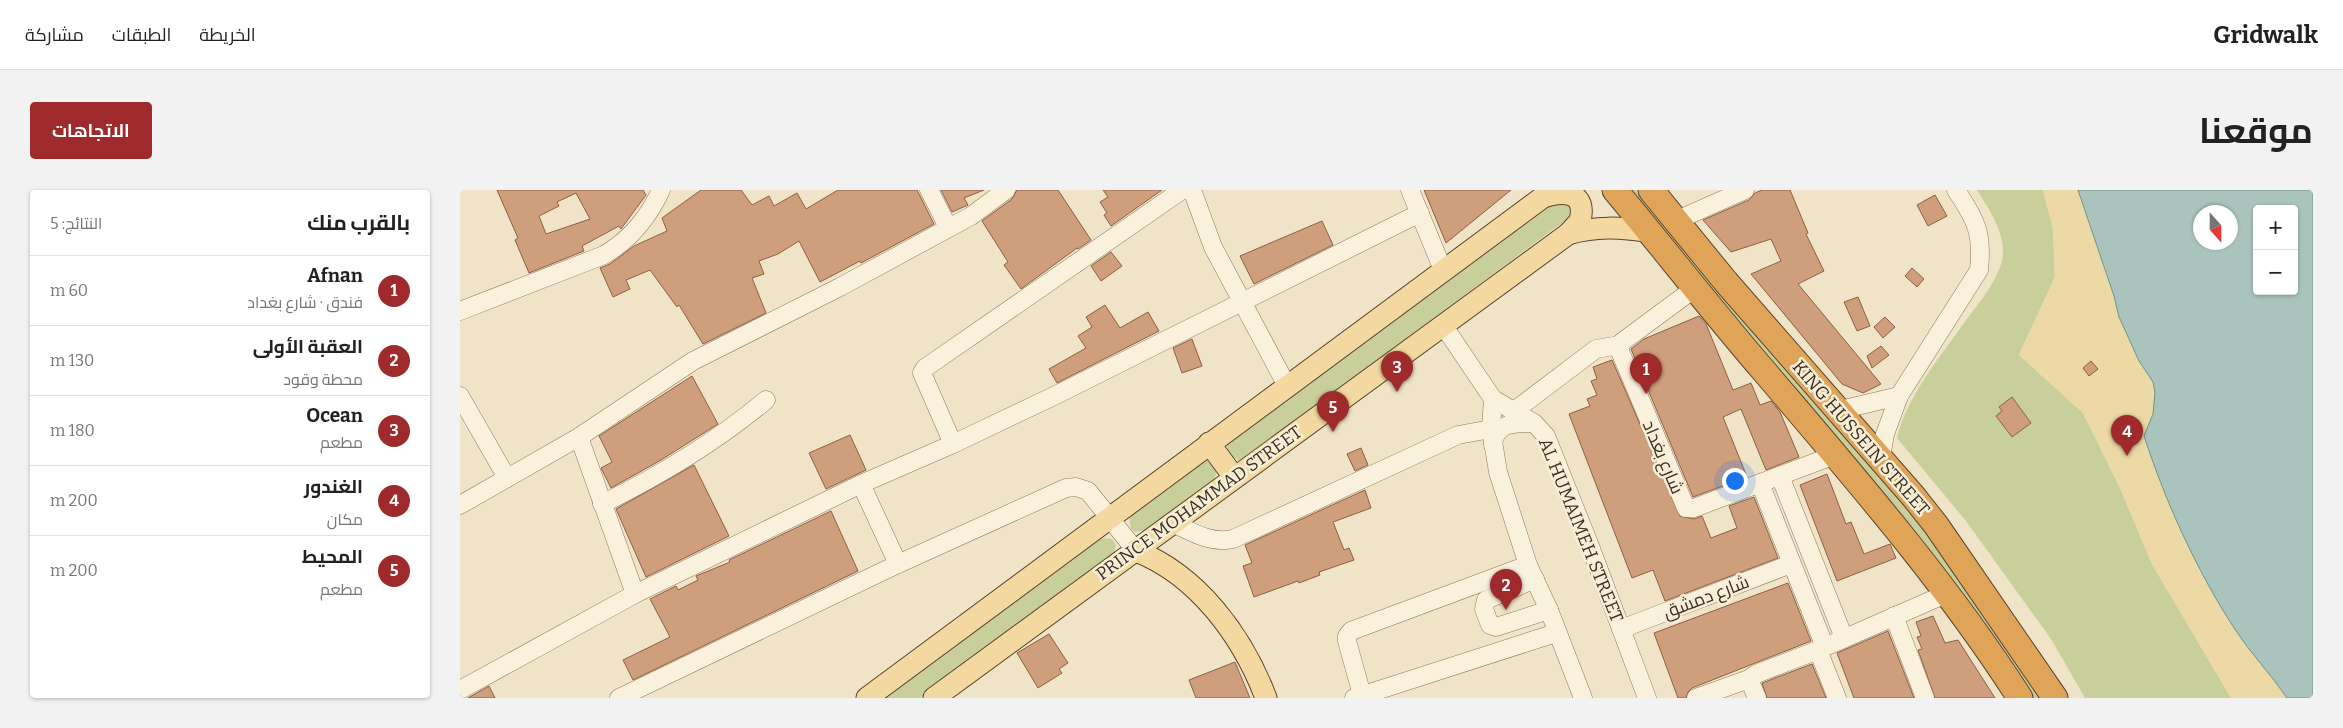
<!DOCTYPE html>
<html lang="ar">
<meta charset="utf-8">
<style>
:root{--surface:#fff;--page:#f2f2f2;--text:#222;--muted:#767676;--line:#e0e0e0;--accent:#9e2a2b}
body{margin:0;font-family:Bitter,Cairo,serif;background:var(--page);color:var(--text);direction:rtl}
.controls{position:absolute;right:15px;top:15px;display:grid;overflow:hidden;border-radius:5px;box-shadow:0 1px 4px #0004}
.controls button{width:45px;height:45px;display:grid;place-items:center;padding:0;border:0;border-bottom:1px solid var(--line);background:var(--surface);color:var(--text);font:25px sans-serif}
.compass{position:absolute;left:1733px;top:15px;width:45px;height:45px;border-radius:50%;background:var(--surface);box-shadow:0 1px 4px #0004;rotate:159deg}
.you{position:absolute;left:1274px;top:290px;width:18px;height:18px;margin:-12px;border:4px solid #fff;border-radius:50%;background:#1a73e8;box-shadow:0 0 0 8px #1a73e833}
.badge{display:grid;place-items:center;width:32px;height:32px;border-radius:50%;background:var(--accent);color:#fff;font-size:16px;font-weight:700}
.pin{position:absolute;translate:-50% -41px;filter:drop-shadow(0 1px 2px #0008)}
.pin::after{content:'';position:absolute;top:26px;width:18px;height:15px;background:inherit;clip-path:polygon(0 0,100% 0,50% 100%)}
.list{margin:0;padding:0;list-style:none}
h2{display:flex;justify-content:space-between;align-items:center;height:65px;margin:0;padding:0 20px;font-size:21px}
h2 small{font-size:16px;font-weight:400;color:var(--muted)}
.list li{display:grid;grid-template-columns:32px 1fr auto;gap:15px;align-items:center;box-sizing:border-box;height:70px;padding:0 20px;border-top:1px solid var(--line)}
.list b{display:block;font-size:19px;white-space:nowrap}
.list p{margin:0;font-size:16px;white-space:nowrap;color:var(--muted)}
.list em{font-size:16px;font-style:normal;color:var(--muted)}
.map{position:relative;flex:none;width:1853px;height:508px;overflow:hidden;direction:ltr;border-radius:5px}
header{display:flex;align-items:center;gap:30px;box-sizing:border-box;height:70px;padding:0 25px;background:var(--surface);border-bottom:1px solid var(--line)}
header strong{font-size:24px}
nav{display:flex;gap:28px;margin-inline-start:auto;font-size:18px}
.intro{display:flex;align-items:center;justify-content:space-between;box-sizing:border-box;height:120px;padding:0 30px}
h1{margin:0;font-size:35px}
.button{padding:12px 22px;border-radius:5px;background:var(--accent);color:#fff;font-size:18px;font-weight:700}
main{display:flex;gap:30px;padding:0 30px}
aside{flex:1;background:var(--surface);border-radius:5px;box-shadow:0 1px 4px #0004}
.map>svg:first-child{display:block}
.green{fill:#c9cf9b}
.sand{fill:#ecd9a5}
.water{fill:#a9c4bc;stroke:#6f938a;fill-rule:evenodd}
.building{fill:#cf9f7d;stroke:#8d5f41;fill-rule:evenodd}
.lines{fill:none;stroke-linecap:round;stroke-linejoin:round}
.minor-casing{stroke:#8d765c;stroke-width:19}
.major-casing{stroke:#5b4430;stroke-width:23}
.highway-casing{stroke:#5b4430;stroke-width:27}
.minor{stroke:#faf1dc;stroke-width:18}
.major{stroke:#f3d9a0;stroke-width:21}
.highway{stroke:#e0a458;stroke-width:25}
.labels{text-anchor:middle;stroke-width:5;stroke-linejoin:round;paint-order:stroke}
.street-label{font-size:18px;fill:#3d2e20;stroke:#f7eed8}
</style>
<header>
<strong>Gridwalk</strong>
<nav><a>الخريطة</a><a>الطبقات</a><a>مشاركة</a></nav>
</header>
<div class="intro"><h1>موقعنا</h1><a class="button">الاتجاهات</a></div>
<main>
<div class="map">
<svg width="1853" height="508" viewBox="0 0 1853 508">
<rect width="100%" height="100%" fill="#f0e4c8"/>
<g class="green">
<path d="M1168,0h13l285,337 118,171h-12l-72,-108 -45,-60 -275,-322z"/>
<path d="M1517,0h66l10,39 2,48 -36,78 64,58 37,75 32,76 79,134h-146l-34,-59 -85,-118 -69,-83c9,-40 43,-81 67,-115 13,-18 41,-50 39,-74 -1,-21 -15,-41 -26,-59z"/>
<path d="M1097,11h16l-3,16 -323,239 -8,4c-10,-3 -12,-7 -12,-17l6,-6z"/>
<path d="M746,270l10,7 1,5 -3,7 -67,51 -12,2 -4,-3 -2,-13 70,-54z"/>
<path d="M644,348l8,1 4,6 -2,8 -6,7 -188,138h-38l213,-157z"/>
</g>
<path class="sand" d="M1583,0h35l36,106 5,21 20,44 14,21 2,10 -2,22 -9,22c22,66 52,134 90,192 16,25 37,46 53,70h-56l-79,-134 -32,-76 -37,-75 -64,-58 36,-78 -2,-48z"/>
<path class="water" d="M1618,0h235v508h-26c-16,-24 -37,-45 -53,-70 -38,-59 -68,-125 -90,-192l9,-22 2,-22 -2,-10 -14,-21 -20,-44 -5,-21zM1797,19h37v82h-37zM1740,22h30v30h-30z"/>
<g class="building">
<path d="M37,0h146l3,5 -25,34 -2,-3 -37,20 2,5 -55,22 -14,-33 3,-2zM116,3l14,26 -44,15 -7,-18 20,-10 -2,-4z"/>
<path d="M241,0h40l11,15 17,-9 5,10 23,-13 9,16 32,-19h79l17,34 -60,32 -13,7 -1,-2 -40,21 -21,-41 -21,13 -19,7 5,13 -12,4 14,35 -63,31 -24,-39 -2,2 -27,-37 -24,10 4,9 -17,8 -13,-29 10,-4 24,-18 33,-15 -5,-13z"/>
<path d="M481,0h43l-20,8 4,7 -16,7z"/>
<path d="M557,0h41l33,50 -13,9 -1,-1 -56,41 -17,-24 4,-3 -26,-41 30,-22z"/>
<path d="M643,0h59l-51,36 -7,-11 3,-2 -7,-11 8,-5z"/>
<path d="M964,0h87l-65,53z"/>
<path d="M1302,0h28l18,43 -2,1 18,37 -26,13 83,100 -18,9 -21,-9 -91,-110 30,-13 -10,-22 -40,13 -28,-32 46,-20 6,-7z"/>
<path d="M1475,5l12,21 -19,10 -11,-21z"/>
<path d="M862,31l11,24 -79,39 -14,-28z"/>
<path d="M651,62l11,14 -21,15 -10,-15z"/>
<path d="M1452,78l12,11 -7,8 -12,-11z"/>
<path d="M1398,107l12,29 -13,5 -13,-29z"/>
<path d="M645,115l15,23 28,-16 11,19 -102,52 -8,-14 37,-21 -8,-12 14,-9 -6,-10z"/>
<path d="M1239,126l7,8 27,66 18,-7 9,22 11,-4 9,11 19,45 -33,13 -25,-61 -18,8 24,60 -54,20 -62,-148 13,-10z"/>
<path d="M1425,127l10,10 -12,11 -9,-11z"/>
<path d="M732,149l10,27 -20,7 -9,-25z"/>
<path d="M1421,156l8,9 -17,13 -5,-12z"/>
<path d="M1152,170l68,156 14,3 8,-3 9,22 26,-10 -8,-22 25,-9 24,61 -113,43 -12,-31 -21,8 -63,-164 21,-8 -3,-7 10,-4 -6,-14 6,-2 -4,-12z"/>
<path d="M1631,171l7,8 -9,7 -6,-8z"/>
<path d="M232,186l26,48 -57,36 -50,28 -10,-20 11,-6 -13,-26z"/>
<path d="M1552,207l19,26 -19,14 -16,-21 6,-5 -3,-4z"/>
<path d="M390,245l16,35 -40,19 -17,-36z"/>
<path d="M901,258l7,17 -13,6 -8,-17z"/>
<path d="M234,275l35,71 -83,41 -30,-68z"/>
<path d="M1367,284l19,50 5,-2 13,32 26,-10 6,14 -59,23 -37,-96z"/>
<path d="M905,300l6,18 -38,14 11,28 5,-2 5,12 -35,12 1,3 -21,8 -1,-2 -44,16 -11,-31 9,-3 -7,-18z"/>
<path d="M371,321l27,60 -225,109 -10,-20 47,-23 -20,-38 26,-13 2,4 20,-10 -2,-4 34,-14 -1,-2z"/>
<path d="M1328,393l23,58 -119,47 -4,4 -2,6h-8l-24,-65z"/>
<path d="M1473,426l12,27 13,-3 37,58h-60l-17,-48 4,-1 -5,-12 4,-1 -5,-14z"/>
<path d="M1428,441l26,67h-60l-17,-45z"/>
<path d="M589,444l19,29 -9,6 3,4 -24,15 -21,-35z"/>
<path d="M775,472l15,36h-54l-7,-18z"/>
<path d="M1352,474l14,34h-59l-5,-15z"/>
<path d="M29,496l6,12h-27z"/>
</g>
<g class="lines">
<g class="minor-casing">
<g id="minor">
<path d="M469,0l19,37"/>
<path d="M732,0l21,57 74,139"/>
<path d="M950,0l33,80"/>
<path d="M1215,31l70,-31"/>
<path d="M1235,98l-73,54 -3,7 67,159h8l141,-53"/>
<path d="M0,121l144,-56c27,-16 44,-37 57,-65"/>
<path d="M983,135l50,74 41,24 12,13 44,110 57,152"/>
<path d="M0,206l47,82"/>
<path d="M1033,209l-2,30 7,43 30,93 21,45 34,88"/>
<path d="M1054,221l82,-62 24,-4"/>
<path d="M1376,221l63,-15"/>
<path d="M119,247l56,157"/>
<path d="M493,254l-31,-71 3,-5 257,-178"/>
<path d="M1033,255c2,-23 22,-22 41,-22"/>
<path d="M1421,268l4,-24 14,-38 80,-126c4,-37 -3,-50 -23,-80"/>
<path d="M1320,286l64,162"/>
<path d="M1300,293l65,164"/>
<path d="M401,294l37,80"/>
<path d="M142,314c59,-29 114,-62 164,-104"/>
<path d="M0,315l119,-68 114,-76 147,-74 131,-71 35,-26"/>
<path d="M713,333c19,9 38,21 60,16l225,-104 33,-6"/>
<path d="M1075,389l-49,21 -2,9 6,16 6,2 53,-17"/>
<path d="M1434,426l31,82"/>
<path d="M1161,439l170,-65"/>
<path d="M1358,460l19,48"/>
<path d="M0,500l175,-96 226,-110 92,-40 103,-49 364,-182"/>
<path d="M902,505l-15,-54v-5l4,-5 177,-66"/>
<path d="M159,508l279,-134 168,-76 10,-1 12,4 48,60"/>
<path d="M894,508l202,-65"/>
<path d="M1236,508l53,-19"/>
<path d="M1297,508l-8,-19 7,-5 62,-24 130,-57"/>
</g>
</g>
<g class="major-casing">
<g id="major">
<path d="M1083,7c22,-7 44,-5 37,24l-12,13"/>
<path d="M749,253l25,34"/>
<path d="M676,361c62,24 107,86 130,147"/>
<path d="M407,508l676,-501 5,-7"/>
<path d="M474,508l634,-464c28,-8 53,-7 81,-2"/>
</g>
</g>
<g class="highway-casing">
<g id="highway">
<path d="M1155,0c50,60 98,122 149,181 90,106 181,210 256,327"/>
<path d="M1191,0l75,92 187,214 23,29 119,173"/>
</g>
</g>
<use href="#minor" class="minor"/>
<use href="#major" class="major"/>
<use href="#highway" class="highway"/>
</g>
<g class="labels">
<g class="street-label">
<text transform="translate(1401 248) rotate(49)" y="6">KING HUSSEIN STREET</text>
<text transform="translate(1203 267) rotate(67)" y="6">شارع بغداد</text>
<text transform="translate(739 313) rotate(-36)" y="6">PRINCE MOHAMMAD STREET</text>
<text transform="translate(1121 340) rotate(68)" y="6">AL HUMAIMEH STREET</text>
<text transform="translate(1246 407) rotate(-21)" y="6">شارع دمشق</text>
</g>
</g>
</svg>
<div class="controls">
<button>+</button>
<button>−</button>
</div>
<svg class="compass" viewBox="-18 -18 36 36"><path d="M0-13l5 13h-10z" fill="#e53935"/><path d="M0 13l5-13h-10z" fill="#767676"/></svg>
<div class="you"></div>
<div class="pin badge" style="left:1186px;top:204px">1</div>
<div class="pin badge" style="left:1046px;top:420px">2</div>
<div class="pin badge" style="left:937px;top:202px">3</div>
<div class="pin badge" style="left:1667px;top:266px">4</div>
<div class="pin badge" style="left:873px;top:242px">5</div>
</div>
<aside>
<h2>بالقرب منك<small>النتائج: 5</small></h2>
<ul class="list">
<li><span class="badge">1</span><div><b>Afnan</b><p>فندق · شارع بغداد</p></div><em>60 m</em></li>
<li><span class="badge">2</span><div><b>العقبة الأولى</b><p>محطة وقود</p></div><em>130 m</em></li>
<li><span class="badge">3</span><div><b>Ocean</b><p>مطعم</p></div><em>180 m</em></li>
<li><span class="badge">4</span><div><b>الغندور</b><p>مكان</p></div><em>200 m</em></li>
<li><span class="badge">5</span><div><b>المحيط</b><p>مطعم</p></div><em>200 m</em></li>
</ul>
</aside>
</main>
